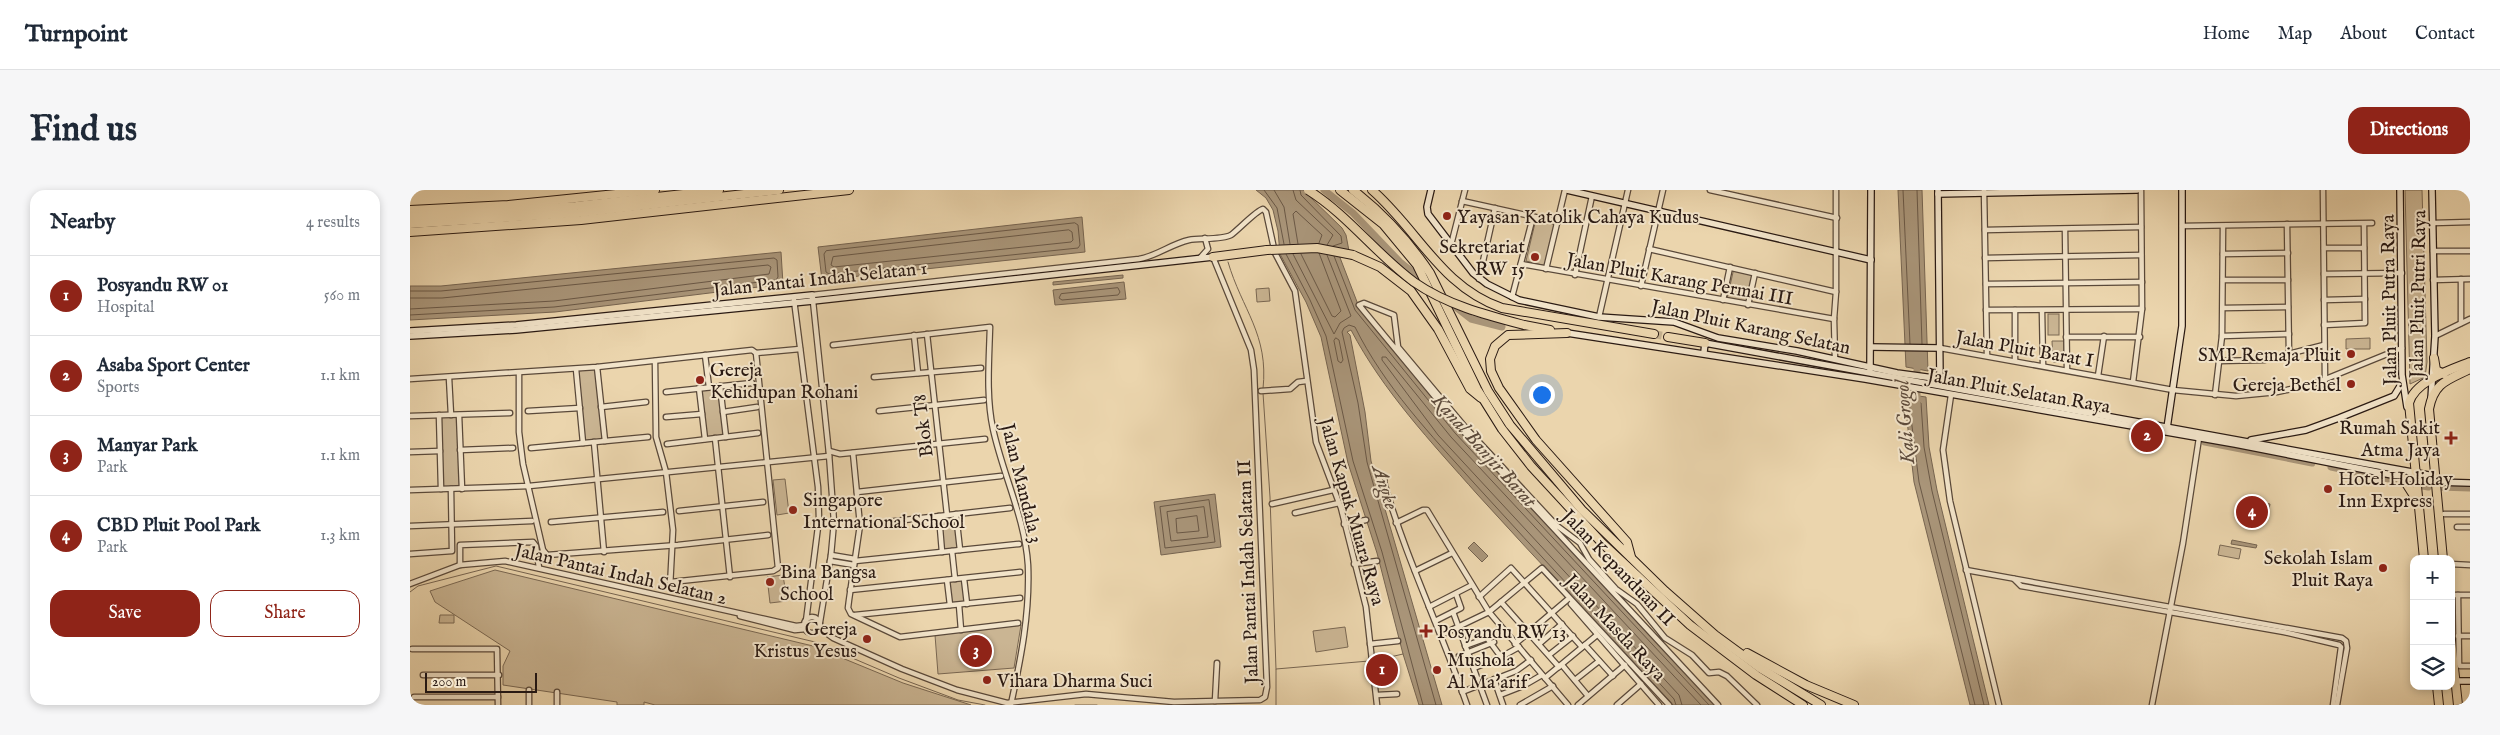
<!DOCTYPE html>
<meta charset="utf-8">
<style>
:root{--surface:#fff;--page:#f6f6f7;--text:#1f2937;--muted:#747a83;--line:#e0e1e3;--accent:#8f2418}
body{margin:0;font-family:"IM FELL English",serif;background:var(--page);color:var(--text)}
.controls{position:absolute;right:15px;bottom:15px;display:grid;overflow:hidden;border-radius:10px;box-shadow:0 2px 8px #0003}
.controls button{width:45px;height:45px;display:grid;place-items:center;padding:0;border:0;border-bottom:1px solid var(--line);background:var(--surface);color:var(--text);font:25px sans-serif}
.scale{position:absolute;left:15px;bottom:12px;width:112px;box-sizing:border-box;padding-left:5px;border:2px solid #2a1a13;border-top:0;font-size:14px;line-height:18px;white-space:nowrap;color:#2a1a13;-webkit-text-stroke:4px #f2e4ca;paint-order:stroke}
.you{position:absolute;left:1131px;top:204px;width:18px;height:18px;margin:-12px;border:4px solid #fff;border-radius:50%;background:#1a73e8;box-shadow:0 0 0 8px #1a73e833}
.badge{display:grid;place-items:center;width:32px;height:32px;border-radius:50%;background:var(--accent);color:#fff;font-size:16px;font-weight:700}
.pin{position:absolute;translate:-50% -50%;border:2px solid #fff;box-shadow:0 1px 5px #0006}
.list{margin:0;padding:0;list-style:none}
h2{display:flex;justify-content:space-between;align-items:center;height:65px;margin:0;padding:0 20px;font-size:21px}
h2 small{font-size:16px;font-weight:400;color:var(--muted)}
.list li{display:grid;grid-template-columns:32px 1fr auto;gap:15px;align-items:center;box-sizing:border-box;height:80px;padding:0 20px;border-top:1px solid var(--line)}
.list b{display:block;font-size:19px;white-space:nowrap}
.list p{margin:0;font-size:16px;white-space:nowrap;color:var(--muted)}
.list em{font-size:16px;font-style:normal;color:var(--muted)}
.actions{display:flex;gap:10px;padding:15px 20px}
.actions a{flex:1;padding:11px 0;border:1px solid var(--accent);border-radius:15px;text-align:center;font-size:18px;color:var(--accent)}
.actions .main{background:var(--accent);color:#fff}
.icon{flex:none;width:28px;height:28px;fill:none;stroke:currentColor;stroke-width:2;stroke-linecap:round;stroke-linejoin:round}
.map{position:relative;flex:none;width:2060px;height:515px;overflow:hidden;border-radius:15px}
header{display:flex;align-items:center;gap:30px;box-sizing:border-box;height:70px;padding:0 25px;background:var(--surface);border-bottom:1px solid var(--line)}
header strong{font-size:24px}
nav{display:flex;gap:28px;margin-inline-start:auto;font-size:18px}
.intro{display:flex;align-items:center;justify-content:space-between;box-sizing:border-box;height:120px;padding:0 30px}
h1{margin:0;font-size:35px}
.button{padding:12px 22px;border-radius:15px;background:var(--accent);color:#fff;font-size:18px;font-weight:700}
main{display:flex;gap:30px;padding:0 30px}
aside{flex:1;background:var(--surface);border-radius:15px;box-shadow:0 2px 8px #0003}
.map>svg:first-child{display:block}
.green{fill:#cab593;stroke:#7a6853}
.water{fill:#a99579;stroke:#766450}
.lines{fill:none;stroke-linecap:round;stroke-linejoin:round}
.shore{stroke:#6a5846;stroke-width:1}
.stream{stroke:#766450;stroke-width:1}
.river{stroke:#a99579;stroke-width:7}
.highway-tunnel{stroke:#c4b08e;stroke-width:8;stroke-dasharray:8 4;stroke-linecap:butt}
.street-casing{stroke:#5a493a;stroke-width:7}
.secondary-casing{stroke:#2a1a13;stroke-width:8}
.highway-casing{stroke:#2a1a13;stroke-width:10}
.street{stroke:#f2e4ca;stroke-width:4.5}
.secondary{stroke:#f2e4ca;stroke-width:5.5}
.highway{stroke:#ebd5ad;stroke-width:8}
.highway-bridge-casing{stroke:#2a1a13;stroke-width:10;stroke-linecap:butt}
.highway-bridge{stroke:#ebd5ad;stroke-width:8}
.poi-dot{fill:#8f2418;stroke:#f2e4ca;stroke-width:2}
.labels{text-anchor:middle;stroke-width:4;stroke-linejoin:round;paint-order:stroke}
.poi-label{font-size:19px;fill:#2a1a13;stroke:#f2e4ca;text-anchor:start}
.street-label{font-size:19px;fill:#2a1a13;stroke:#f2e4ca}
.water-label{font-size:20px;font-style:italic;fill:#5d4b3c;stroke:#f2e4ca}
</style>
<header>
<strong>Turnpoint</strong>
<nav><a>Home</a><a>Map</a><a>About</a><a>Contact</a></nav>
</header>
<div class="intro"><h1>Find us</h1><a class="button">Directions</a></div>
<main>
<aside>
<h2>Nearby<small>4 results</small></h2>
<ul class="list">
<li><span class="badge">1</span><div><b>Posyandu RW 01</b><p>Hospital</p></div><em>560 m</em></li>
<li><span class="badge">2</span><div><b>Asaba Sport Center</b><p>Sports</p></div><em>1.1 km</em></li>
<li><span class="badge">3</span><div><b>Manyar Park</b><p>Park</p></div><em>1.1 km</em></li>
<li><span class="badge">4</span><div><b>CBD Pluit Pool Park</b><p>Park</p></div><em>1.3 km</em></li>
</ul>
<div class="actions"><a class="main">Save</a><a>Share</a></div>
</aside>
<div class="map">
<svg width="2060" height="515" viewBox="0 0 2060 515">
<rect width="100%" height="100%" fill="#ebd5ad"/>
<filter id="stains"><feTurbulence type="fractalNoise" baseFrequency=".004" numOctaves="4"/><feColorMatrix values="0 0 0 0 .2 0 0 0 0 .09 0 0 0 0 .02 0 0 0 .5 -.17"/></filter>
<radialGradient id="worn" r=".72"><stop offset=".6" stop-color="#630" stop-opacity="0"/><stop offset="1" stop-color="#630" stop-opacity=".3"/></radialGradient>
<g class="green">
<path d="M1995,0h17l5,172 -2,15 -15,7z"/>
<path d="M1126,29l21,5 -11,42 -20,-5z"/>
<path d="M1324,78l22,5 -7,30 -22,-4z"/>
<path d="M859,98l1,13 -13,1 -1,-13z"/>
<rect x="1638" y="124" width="11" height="21"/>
<path d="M1960,148v11h-24v-10z"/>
<path d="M1642,151h12v21h-11z"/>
<path d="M186,179l6,70 -17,2 -7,-70z"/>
<path d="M309,198l6,47 -19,2 -5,-47z"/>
<path d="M47,226l3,71h-17l-2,-70z"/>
<path d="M375,289l4,34 -12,2 -4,-35z"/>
<path d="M1830,315l26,4 1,10 -29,-5z"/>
<path d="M546,324l4,36 -18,2 -3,-36z"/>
<path d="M1810,355l21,4 -2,10 -21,-4z"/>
<path d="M85,380l318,76 90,37 68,22h-316l-11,-3v3h-27v-3l-114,-17v-19l7,-15 -75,-49 -5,-11z"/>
<path d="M373,385l4,26 -17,2 -3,-26z"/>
<path d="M553,389l3,24 -14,1 -4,-23z"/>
<path d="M30,425h14v8h-15z"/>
<path d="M611,435l-7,43 -76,6 -3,-39z"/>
<path d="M935,437l3,20 -32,5 -3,-21z"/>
</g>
<g class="water">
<path d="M846,0h47l39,38 4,7 3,16 -10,4 20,52 100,122 257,276h-43c-65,-71 -132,-140 -196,-211 -46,-52 -94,-103 -126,-164l-4,2 3,3 15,77 6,49 71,244h-23l-16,-51 -26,-101 -29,-90 -27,-126 -15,-35 -26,-48 -2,-23 -5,-21 -7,-12z"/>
<path d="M1488,0h24l6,181 -22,-4z"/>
<path d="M672,27l3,35 -263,28 -4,-33z"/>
<path d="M371,62l2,32 -228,28 -145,8v-34h31z"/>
<path d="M713,85v3l-70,7v-3z"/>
<path d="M714,92l2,17 -71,6 -2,-15z"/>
<path d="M1494,204l22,3 3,50 8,43 52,215h-19l-56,-223z"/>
<path d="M805,304l6,53 -60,8 -7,-53z"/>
<path d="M1830,309l30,5 -2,11 -3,-1v-5l-24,-4 -1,4 -3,-1z"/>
<path d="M1822,350l25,5 -1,3 -25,-4z"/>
<path d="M1064,352l14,14 -6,6 -14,-14z"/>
</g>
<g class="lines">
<g class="shore">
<path d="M854,0l13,18 7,36"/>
<path d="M864,0l10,17 6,37"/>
<path d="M883,0l3,10 37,35 -6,10"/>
<path d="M890,0l1,5 40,41 1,7 -9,3"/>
<path d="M1493,0l7,154"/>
<path d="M1507,0l5,154"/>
<path d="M665,33l3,2 2,20 -2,3 -249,26 -3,-2 -2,-18 2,-3z"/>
<path d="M659,40l3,2 1,8 -2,2 -237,25 -3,-2 2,-8z"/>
<path d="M888,54l-5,-30 3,-3 26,24 -3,8"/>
<path d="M876,64l24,46 16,36 27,125 29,91 41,153"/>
<path d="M883,64l41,80 6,-11 11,-7 -24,-61"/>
<path d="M891,64l31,62 3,1 6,-6 -22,-58"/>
<path d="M924,66l21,54 100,123 254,272"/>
<path d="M708,98l2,4 -2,3 -56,5 -3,-2 2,-4z"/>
<path d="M0,101h31l333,-33 3,2 1,17 -2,3 -222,27 -144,8"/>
<path d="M0,108h32l326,-33 3,2 -2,7 -215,27 -144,8"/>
<path d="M926,148l3,2 4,20 -2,3 -3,-2 -4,-20z"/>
<path d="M799,310l6,42 -50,6 -5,-41z"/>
<path d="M794,317l4,30 -37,4 -4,-29z"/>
<path d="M787,326l2,15 -22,2 -1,-14z"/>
<path d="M1026,515l-69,-243 -9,-59 -16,-71 2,-4 5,-3 6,2c29,59 76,108 119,156 66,73 134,144 200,216l2,6"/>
<path d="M1272,515l-3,-10 -241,-260 -56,-75v-3h4l65,80 250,268"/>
<path d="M1565,515l-56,-223 -10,-80 2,-2 10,3 3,44 8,44 52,214"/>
</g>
<g class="stream">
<path d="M818,72c14,48 41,72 35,127"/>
<path d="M853,203l7,104 6,172"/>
<path d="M0,402l8,-6 78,-20 319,76 84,36 59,22 27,5"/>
<path d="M963,471l30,-7"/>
<path d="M665,515h22"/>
<path d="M866,515v-36l93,-8"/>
</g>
<g class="river">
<path d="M914,0l29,23 47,49 41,33"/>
<path d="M1043,115l18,14 31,8"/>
<path d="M1507,170v44"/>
<path d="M1795,252l107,21"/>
<path d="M1921,277l63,13"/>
<path d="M2013,296l5,1"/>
<path d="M2029,297l31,1"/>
</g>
<path class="highway-tunnel" d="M1244,144l14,3"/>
<g class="street-casing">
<g id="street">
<path d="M1300,0l127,28"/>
<path d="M1574,0l3,165"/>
<path d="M1913,0l2,190"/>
<path d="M1052,11l96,21"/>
<path d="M2023,33l37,-1"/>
<path d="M1877,34l2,130"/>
<path d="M1772,36l190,-3"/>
<path d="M1655,39l2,141"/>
<path d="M1575,40l156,-3"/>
<path d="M1041,55l14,-55"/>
<path d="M1914,58h40"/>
<path d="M1239,59l187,43"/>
<path d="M2023,61h37"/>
<path d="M1813,64l65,-1"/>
<path d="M790,68l8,-9 -3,-11"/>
<path d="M1575,68l156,-3"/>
<path d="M1111,74l313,55"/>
<path d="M1136,79l19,-79"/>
<path d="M1914,84l78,-1"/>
<path d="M1165,85l17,-79"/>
<path d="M1069,89l16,-71"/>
<path d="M2051,89v44"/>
<path d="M1813,90h65"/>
<path d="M2023,90l37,-1"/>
<path d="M1576,94l156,-2"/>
<path d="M1231,96l22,-96"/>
<path d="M402,105l327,-36c18,-3 32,-15 50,-19 10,-2 33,0 42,-5 7,-5 26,-25 32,-26l3,3 9,41 20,38 21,151 25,66 25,99 11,98"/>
<path d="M1102,107l21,-80"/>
<path d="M384,110l24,187 1,32 -13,102"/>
<path d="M1313,110l7,-33"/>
<path d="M1914,110l41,-1"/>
<path d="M403,111l16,153 5,68 -3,33 -11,67"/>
<path d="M1338,115l7,-32"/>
<path d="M1813,118l65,-1"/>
<path d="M1576,120l156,-1"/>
<path d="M1632,121l1,54"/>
<path d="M1189,127l29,-127"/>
<path d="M1914,135l41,-2 -1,-99"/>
<path d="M517,144l20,181"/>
<path d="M504,145l4,38"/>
<path d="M1812,146l67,-2"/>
<path d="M2025,146l35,-17"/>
<path d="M1656,147h74"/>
<path d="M423,155l157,-18c-1,34 -4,70 3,102 10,46 32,89 35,136 2,48 -7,93 -17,139"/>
<path d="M1530,158l233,42 63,6 41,-4 34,-7 91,-37"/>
<path d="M295,165l4,32"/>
<path d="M1425,169l-1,-40 2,-27v-102"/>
<path d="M1605,170v-50"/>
<path d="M245,171l1,76 10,35 7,58 -3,57"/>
<path d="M1809,171l45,-1 60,-15"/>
<path d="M187,177l8,74"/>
<path d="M166,179l7,74"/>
<path d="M109,184v58l4,32 20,86 4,5 131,-10 90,-10"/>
<path d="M1688,186l6,-40"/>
<path d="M464,187l107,-9"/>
<path d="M39,188l2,37"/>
<path d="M0,189l187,-12 155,-17 4,3 44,-4"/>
<path d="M1723,192l9,-73 -1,-119"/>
<path d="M310,196l6,51"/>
<path d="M289,198l6,51"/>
<path d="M851,201l29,-2 8,-7 8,-1"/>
<path d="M256,202l86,-9"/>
<path d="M1541,205l-8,55 7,51 49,204"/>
<path d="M1805,205l7,-59 1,-110"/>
<path d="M191,217l45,-5"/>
<path d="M118,221l52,-3"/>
<path d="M469,221l105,-11"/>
<path d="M313,222l34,-5"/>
<path d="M29,225l2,74"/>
<path d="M49,225l3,74"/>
<path d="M0,226l100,-3"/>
<path d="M256,227l36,-3"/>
<path d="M305,248l15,139"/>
<path d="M184,252l10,110"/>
<path d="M257,254l91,-11"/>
<path d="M121,258l117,-11"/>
<path d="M50,260l53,-2"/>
<path d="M419,261l11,3 145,-15"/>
<path d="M0,262l30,-1"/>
<path d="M443,263l7,72 -11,75 -1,8 3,6 49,23 118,-14"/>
<path d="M975,286l-1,6c22,77 57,148 83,223"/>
<path d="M0,300l119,-4 300,-30"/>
<path d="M447,302l144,-16"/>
<path d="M862,314l61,-14"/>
<path d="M269,321l84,-9"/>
<path d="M885,323l44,-10"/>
<path d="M546,324l4,36"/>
<path d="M2034,324h26"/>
<path d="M529,326l3,36"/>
<path d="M141,332l112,-10"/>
<path d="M986,333l27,-13h4l62,102 79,93"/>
<path d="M934,334l22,-4"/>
<path d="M450,335l150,-17"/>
<path d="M0,336l122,-5"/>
<path d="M2047,337h13"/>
<path d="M542,361l3,28"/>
<path d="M0,364l42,-3 -1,-62"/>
<path d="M421,365l24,4"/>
<path d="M420,371l24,4"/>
<path d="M445,371l164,-17"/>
<path d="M944,374l23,-3"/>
<path d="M2041,374l19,1"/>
<path d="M50,375v-20l73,-3 3,4 3,22"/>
<path d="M1556,380l376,68 4,3 1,7 -10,57"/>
<path d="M1005,381l37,-18"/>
<path d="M554,389l3,25"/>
<path d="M1604,389l7,7 263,46 55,13 2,2 -8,58"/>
<path d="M537,390l3,25"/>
<path d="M261,392l102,-11 5,-3 -22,-215"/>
<path d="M0,394l50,-19 45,-4 291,65 9,-1"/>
<path d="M440,400l170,-18"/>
<path d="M2041,405h19"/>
<path d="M2048,405l1,69 1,2h10"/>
<path d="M1069,407l32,-29 71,79"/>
<path d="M1091,412l58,65"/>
<path d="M1161,414l88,101"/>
<path d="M549,415l2,25"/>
<path d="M1019,417l43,-22"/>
<path d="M1043,422l34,93"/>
<path d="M445,425l165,-17"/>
<path d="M330,426l55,14 11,-1"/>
<circle cx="402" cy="435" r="8"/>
<path d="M1025,431l26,-13 -5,-14"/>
<path d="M409,438l14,10 69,31 55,21 50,13 79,-9 88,8 86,-2 5,-3 2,-10 -13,-317 -3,-20 -38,-93"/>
<path d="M1031,445l48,-23 53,-44 127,137"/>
<path d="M2048,446h12"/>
<path d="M960,454l28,-3"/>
<path d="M1105,454l52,-44"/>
<path d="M1129,454l23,-20"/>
<path d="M1175,455l28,31"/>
<path d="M1055,456l22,-8 14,19 -27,11"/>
<path d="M2,459h85l1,56"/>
<path d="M1139,465l24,-19"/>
<path d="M1049,466l35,-14"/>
<path d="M1091,467l18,-10"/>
<path d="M1152,475l26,31"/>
<path d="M963,477l15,-2"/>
<path d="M13,485h76"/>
<path d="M1135,488l52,-43"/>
<path d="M1084,489l9,26"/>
<path d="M1165,490l24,-19"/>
<path d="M119,500v15"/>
<path d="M147,502v13"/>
<path d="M1052,502l54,-21 15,-11"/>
<path d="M967,505l20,-1"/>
<path d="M1090,505l23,-9 19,-11"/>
<path d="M4,507h84"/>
<path d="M805,511l2,-38"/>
<path d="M1110,515l33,-19"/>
<path d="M1168,515l47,-40"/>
<path d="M1207,515l24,-21"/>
<path d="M1308,515l-253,-272 -106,-128 5,-2 30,12 4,32 67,80 91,98 24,18 9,16 27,30 21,15 28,34 27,17 17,18 10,-1 8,4 30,29"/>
<path d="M1742,515l31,-162 16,-105"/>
</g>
</g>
<g class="secondary-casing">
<g id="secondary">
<path d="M1021,0l-4,17 1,7 45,59 14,11 32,16 80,17 75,5 44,16 79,13 100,22 44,6"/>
<path d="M1157,0l304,70"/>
<path d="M1528,0l2,190"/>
<path d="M1990,0l2,185 5,32"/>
<path d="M1528,4l199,-4"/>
<path d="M0,141l106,-6 296,-30 1,6"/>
<path d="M1157,143l298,46 370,65 167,33 33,5 35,1"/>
<path d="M0,146l106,-6 297,-29 400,-44"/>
<path d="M1461,157l69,1"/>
<path d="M1294,162l1,-9 729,133"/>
<path d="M1460,180l1,-180"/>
<path d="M2021,209l4,-63 -3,-146"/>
<path d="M1757,238l15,-102v-136"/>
<path d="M1841,250l55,-10 33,-12 55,-22 8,-13"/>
<path d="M2046,491h14"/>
</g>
</g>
<g class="highway-casing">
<g id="highway">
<path d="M930,0l43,34 34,41 60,124 25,40 29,37 71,77 88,82 66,50 47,30"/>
<path d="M943,0c31,24 55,50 77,83l58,118 22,34 72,85 83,81 50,44 45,33 61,37"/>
<path d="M962,0c46,40 69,97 130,118l152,26"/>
<path d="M0,20l98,-5 147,-15"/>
<path d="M0,27l166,-11 143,-16"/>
<path d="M0,34l168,-11 201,-23"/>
<path d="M0,42l171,-12 268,-30"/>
<path d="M943,65l27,12 31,24 27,38 32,60 11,9"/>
<path d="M803,67l54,-7"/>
<path d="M1114,135l26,5"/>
<path d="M1157,143l-59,2 -13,11 -5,13 1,12 8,17 37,52 91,102 4,15"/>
<path d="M1258,147l37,6"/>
<path d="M2024,168l2,12 8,4"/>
<path d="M1992,287l16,25"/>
<path d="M2014,369l-15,-156c6,-22 41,-33 61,-41"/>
<path d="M2033,369l-14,-150c5,-27 19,-29 41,-40"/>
<path d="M2041,450l7,65"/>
<path d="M1337,463l59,32 48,20"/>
<path d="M2027,496l2,19"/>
</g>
</g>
<use href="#street" class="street"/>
<use href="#secondary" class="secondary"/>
<use href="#highway" class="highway"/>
<g class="highway-bridge-casing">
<g id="highway-bridge">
<path d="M898,0c40,25 68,64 106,92 33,23 72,33 110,43"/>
<path d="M857,60l50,-2 36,7"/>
</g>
</g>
<use href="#highway-bridge" class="highway-bridge"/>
</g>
<g class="poi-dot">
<circle cx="1037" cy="26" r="5"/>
<circle cx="1125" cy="67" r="5"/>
<circle cx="1941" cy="164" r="5"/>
<circle cx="290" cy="190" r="5"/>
<circle cx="1941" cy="194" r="5"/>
<path d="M2038.5 240.5h5v5h5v5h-5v5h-5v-5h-5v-5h5z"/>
<circle cx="1918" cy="299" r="5"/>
<circle cx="383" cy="320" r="5"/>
<circle cx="1973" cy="378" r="5"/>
<circle cx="360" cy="392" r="5"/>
<path d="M1013.5 433.5h5v5h5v5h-5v5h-5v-5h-5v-5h5z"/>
<circle cx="457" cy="449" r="5"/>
<circle cx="1027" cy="480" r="5"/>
<circle cx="577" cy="490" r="5"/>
</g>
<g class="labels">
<g class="poi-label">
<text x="1047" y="33">Yayasan Katolik Cahaya Kudus</text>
<text x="1115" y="63" text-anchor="end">Sekretariat<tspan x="1115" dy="22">RW 15</tspan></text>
<text x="1931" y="171" text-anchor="end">SMP Remaja Pluit</text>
<text x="300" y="186">Gereja<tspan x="300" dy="22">Kehidupan Rohani</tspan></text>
<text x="1931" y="201" text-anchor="end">Gereja Bethel</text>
<text x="2030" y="244" text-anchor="end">Rumah Sakit<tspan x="2030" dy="22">Atma Jaya</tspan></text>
<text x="1928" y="295">Hotel Holiday<tspan x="1928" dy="22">Inn Express</tspan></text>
<text x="393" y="316">Singapore<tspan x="393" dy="22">International School</tspan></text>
<text x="1963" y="374" text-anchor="end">Sekolah Islam<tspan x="1963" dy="22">Pluit Raya</tspan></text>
<text x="370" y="388">Bina Bangsa<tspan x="370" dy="22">School</tspan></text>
<text x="447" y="445" text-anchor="end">Gereja<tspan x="447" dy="22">Kristus Yesus</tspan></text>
<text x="1027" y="448">Posyandu RW 13</text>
<text x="1037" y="476">Mushola<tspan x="1037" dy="22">Al Ma'arif</tspan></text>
<text x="587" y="497">Vihara Dharma Suci</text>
</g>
<g class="street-label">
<text transform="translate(410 88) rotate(-6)" y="7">Jalan Pantai Indah Selatan 1</text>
<text transform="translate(1270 88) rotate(10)" y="7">Jalan Pluit Karang Permai III</text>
<text transform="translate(2007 104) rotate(-89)" y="7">Jalan Pluit Putri Raya</text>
<text transform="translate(1978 110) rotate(-91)" y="7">Jalan Pluit Putra Raya</text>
<text transform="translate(1341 136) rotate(12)" y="7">Jalan Pluit Karang Selatan</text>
<text transform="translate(1615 158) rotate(10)" y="7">Jalan Pluit Barat I</text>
<text transform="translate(1609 200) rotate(10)" y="7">Jalan Pluit Selatan Raya</text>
<text transform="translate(512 236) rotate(-97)" y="7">Blok T8</text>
<text transform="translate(613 293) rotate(76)" y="7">Jalan Mandala 3</text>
<text transform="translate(943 321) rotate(74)" y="7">Jalan Kapuk Muara Raya</text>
<text transform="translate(1209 377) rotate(46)" y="7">Jalan Kepanduan II</text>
<text transform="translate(837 382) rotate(-92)" y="7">Jalan Pantai Indah Selatan II</text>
<text transform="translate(211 383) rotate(13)" y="7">Jalan Pantai Indah Selatan 2</text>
<text transform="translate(1206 437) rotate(47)" y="7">Jalan Masda Raya</text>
</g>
<g class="water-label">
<text transform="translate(1494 232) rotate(-94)" y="7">Kali Grogol</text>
<text transform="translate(1075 260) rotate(48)" y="7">Kanal Banjir Barat</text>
<text transform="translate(976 297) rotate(72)" y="7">Angke</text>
</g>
</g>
<rect width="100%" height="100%" filter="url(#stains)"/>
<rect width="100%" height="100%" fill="url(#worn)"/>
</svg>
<div class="controls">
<button>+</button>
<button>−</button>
<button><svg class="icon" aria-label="layers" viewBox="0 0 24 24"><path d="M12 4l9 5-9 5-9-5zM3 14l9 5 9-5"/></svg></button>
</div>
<div class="scale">200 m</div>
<div class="you"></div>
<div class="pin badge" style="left:972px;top:480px">1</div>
<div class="pin badge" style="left:1737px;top:246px">2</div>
<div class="pin badge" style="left:566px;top:461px">3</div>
<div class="pin badge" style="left:1842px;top:322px">4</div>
</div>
</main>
